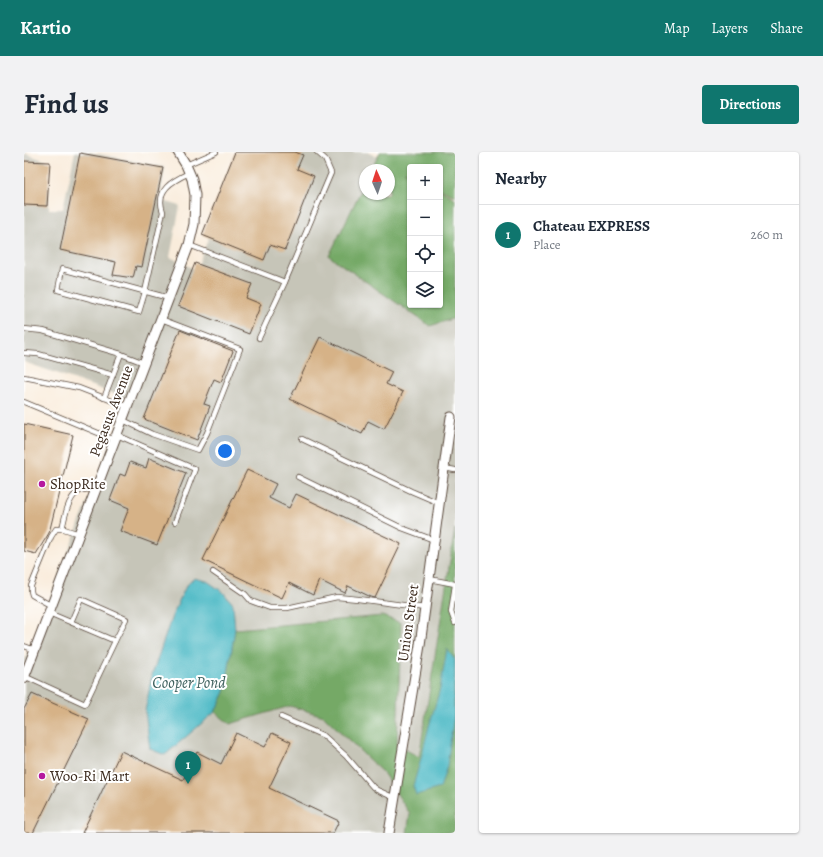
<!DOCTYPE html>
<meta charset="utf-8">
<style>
:root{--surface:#fff;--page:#f2f2f3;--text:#1f2937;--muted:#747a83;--line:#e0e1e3;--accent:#0f766e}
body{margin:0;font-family:Alegreya,serif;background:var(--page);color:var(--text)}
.controls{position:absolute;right:12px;top:12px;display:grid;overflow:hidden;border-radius:4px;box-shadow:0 1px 3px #0004}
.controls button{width:36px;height:36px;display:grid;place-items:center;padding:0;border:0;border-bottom:1px solid var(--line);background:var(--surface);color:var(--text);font:20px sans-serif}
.compass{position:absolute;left:335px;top:12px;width:36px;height:36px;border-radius:50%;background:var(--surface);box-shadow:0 1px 3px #0004;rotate:357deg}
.you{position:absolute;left:201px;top:299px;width:14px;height:14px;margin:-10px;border:3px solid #fff;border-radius:50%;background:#1a73e8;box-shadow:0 0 0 6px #1a73e833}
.badge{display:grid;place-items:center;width:26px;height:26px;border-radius:50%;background:var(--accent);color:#fff;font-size:13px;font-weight:700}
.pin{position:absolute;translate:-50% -33px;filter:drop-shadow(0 1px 2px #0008)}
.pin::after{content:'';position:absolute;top:21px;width:14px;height:12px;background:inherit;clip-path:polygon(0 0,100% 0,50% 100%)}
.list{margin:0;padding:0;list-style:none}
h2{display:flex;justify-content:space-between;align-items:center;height:52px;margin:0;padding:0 16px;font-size:17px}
h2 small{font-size:13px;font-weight:400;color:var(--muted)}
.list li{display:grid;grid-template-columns:26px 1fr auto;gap:12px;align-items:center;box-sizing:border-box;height:60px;padding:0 16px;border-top:1px solid var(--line)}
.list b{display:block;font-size:15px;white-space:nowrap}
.list p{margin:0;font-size:13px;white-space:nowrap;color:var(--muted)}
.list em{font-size:13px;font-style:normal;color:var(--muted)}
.icon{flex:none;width:22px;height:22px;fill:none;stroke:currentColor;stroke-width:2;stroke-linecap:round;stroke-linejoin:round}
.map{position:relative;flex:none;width:431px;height:681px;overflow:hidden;border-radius:4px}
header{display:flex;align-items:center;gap:24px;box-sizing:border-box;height:56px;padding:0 20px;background:var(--accent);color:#fff}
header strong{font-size:19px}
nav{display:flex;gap:22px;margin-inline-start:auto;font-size:14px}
.intro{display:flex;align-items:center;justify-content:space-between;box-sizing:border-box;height:96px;padding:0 24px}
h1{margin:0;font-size:28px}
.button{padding:10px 18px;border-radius:4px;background:var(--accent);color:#fff;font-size:14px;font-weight:700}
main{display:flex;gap:24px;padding:0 24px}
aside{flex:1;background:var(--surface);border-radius:4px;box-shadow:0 1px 3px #0004}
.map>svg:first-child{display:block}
.industrial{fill:#c6c5b8}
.forest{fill:#74a966;stroke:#586a42}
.water{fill:#4ab8c4;stroke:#427171}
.building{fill:#d6b287}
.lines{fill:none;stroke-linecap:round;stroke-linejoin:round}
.lane-casing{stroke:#58473a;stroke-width:6}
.street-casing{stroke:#58473a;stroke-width:11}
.lane{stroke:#fff;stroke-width:4.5}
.street{stroke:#fff;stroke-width:9}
.poi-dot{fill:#b5179e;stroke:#fff;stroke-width:1.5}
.labels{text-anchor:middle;stroke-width:4;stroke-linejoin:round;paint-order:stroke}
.street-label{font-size:15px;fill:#3b2a1e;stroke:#fff}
.poi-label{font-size:15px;fill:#3b2a1e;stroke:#fff;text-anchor:start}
.water-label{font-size:16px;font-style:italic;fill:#416360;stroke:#fff}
</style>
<header>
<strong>Kartio</strong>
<nav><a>Map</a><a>Layers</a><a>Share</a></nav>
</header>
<div class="intro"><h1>Find us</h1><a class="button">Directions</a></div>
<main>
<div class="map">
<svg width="431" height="681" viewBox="0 0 431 681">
<rect width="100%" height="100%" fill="#fff"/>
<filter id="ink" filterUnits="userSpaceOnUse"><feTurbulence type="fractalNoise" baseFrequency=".025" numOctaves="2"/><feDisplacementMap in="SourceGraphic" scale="8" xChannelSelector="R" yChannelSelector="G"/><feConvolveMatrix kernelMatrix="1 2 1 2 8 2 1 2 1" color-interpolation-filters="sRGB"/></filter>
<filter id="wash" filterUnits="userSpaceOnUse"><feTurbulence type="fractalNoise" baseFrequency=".012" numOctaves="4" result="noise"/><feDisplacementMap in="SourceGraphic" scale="16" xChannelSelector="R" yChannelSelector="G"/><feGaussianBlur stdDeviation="0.9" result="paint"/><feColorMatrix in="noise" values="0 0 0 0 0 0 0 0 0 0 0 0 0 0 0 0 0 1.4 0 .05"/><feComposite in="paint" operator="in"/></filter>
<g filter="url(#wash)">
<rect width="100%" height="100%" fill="#f9ecdb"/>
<path class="industrial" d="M51,0h13l77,15 -5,33 20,6 -10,51 26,13 46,-118h125l10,5 -6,13h-6v12l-36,74 101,70 25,-8v211l-36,228 -22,-12 4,-122 -176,69 -10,20 15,12 61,-18 33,10 60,58 26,40 -3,19h-383v-172l37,-91 67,-171 -69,-25 -35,-12v-209l25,9v47h14z"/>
<g class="forest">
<path d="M356,0h75v44l-15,-7v-22h-30v7l-6,-3 6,4v130h30v-115l15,8v120l-25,8 -101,-70 36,-74v12h24v-24h-18z"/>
<path d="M431,377v304h-48l3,-19 -26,-40 -60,-58 -34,-10 -60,18 -15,-12 10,-20 10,-63 147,-13 19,7 -4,122 22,12z"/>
</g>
<g class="water">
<path d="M170,426l13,3 16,11 10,12 2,25 -10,63 -10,20 -50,43 -15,-6 -5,-38 7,-36 20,-59 14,-30z"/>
<path d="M423,497l8,11v17l-1,9v29l-7,51 -7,22 -24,7 -3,-9 7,-24 9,-36 11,-37z"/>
</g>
<g id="blocks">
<g class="building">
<path d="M211,0h60l8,3 -6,14 17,7 -29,74 -15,-5 -6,15 -62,-25z"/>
<path d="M56,1l83,15 -21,99 -6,-1 -3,12 -20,-3 3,-13 -56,-12z"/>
<path d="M0,9l26,1 -3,44 -23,-1z"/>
<path d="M171,111l57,21 -6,14 15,6 -12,30 -71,-28z"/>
<path d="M156,178l53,21 -12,31 -7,-3 -10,25 6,2 -13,34 -53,-21z"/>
<path d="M296,185l72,35 -6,12 17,8 -19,37 -16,-8 -6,13 -72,-35z"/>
<path d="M0,272l49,11 -24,98 -13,21 -12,-3z"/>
<path d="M125,306l37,15 -29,72 -37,-14 9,-23 -19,-8 10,-26 5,2 5,-14 16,6z"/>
<path d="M223,318l29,14 -7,14 20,10 7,-14 105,50 -26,54 -4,-1 -23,-11 -3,7 -26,-13 -6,15 -24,-12 -7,15 -79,-38z"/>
<path d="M8,542l57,25 -56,114h-9v-124z"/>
<path d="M212,581l29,14 7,-14 19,9 -22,46 70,33 -6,12h-251l39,-82 62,29 14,-28 24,12z"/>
</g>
</g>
</g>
<g filter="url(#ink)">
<use href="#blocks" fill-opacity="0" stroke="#58473a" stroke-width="1"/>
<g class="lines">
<g class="lane-casing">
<g id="lane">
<path d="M162,13l30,-13"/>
<path d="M165,93l96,37 46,-109 -6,-14 -8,-7"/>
<path d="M145,146l-107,-29 -4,21 81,22 6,-20 18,-80c-8,-22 9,-31 26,-39"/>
<path d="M0,177l19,2 78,23 23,9"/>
<path d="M235,186l26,-56"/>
<path d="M0,201l14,1 75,21"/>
<path d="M0,225l55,11 49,19"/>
<path d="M80,246l17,-44"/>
<path d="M0,250l91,38"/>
<path d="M99,268l29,14 46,16 9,-17 33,-84 -79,-30"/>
<path d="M93,283l78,34 -20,53"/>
<path d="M278,287l109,52 28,12"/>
<path d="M420,316l11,2"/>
<path d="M274,325l104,51 32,12"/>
<path d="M38,377c3,-12 6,-36 21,-39 4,-1 9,0 13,0"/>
<path d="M189,420l32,22 6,7 19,7h17l50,-11 21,2 67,9"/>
<path d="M405,427l26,5"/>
<path d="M431,433l-4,27 4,11"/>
<path d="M28,454l-20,-11 -1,-4v-5l20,-49 5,-8h8l15,5"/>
<path d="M47,470l10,-23 45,20 -11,22"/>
<path d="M0,494l11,4"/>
<path d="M0,524l61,28 30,-63 -66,-28"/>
<path d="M257,565l43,19 22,20 27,31 4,3 18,8"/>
</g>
</g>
<g class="street-casing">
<g id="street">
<path d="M0,526l165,-433 5,-21 1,-29 -3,-16 -6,-14 -8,-13"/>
<path d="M365,681l31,-188 31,-228"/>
</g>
</g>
<use href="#lane" class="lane"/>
<use href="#street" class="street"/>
</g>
</g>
<g class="poi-dot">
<circle cx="18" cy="332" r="4"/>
<circle cx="18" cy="624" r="4"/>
</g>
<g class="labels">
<g class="street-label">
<text transform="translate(87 259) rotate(-69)" y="5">Pegasus Avenue</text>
<text transform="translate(384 471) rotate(-82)" y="5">Union Street</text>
</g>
<g class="poi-label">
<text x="26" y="337">ShopRite</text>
<text x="26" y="629">Woo-Ri Mart</text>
</g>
<g class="water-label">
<text x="165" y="536">Cooper Pond</text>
</g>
</g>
</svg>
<div class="controls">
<button>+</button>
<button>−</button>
<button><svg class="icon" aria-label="locate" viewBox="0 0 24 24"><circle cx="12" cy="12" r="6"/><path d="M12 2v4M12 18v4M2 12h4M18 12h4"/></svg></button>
<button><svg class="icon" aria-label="layers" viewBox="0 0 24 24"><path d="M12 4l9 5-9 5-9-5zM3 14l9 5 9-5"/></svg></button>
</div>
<svg class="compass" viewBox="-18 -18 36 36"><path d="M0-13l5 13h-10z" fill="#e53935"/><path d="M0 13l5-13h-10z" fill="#747a83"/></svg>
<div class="you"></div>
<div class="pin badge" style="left:164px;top:632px">1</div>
</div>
<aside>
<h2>Nearby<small></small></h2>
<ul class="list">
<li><span class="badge">1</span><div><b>Chateau EXPRESS</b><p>Place</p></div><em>260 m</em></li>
</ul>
</aside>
</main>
